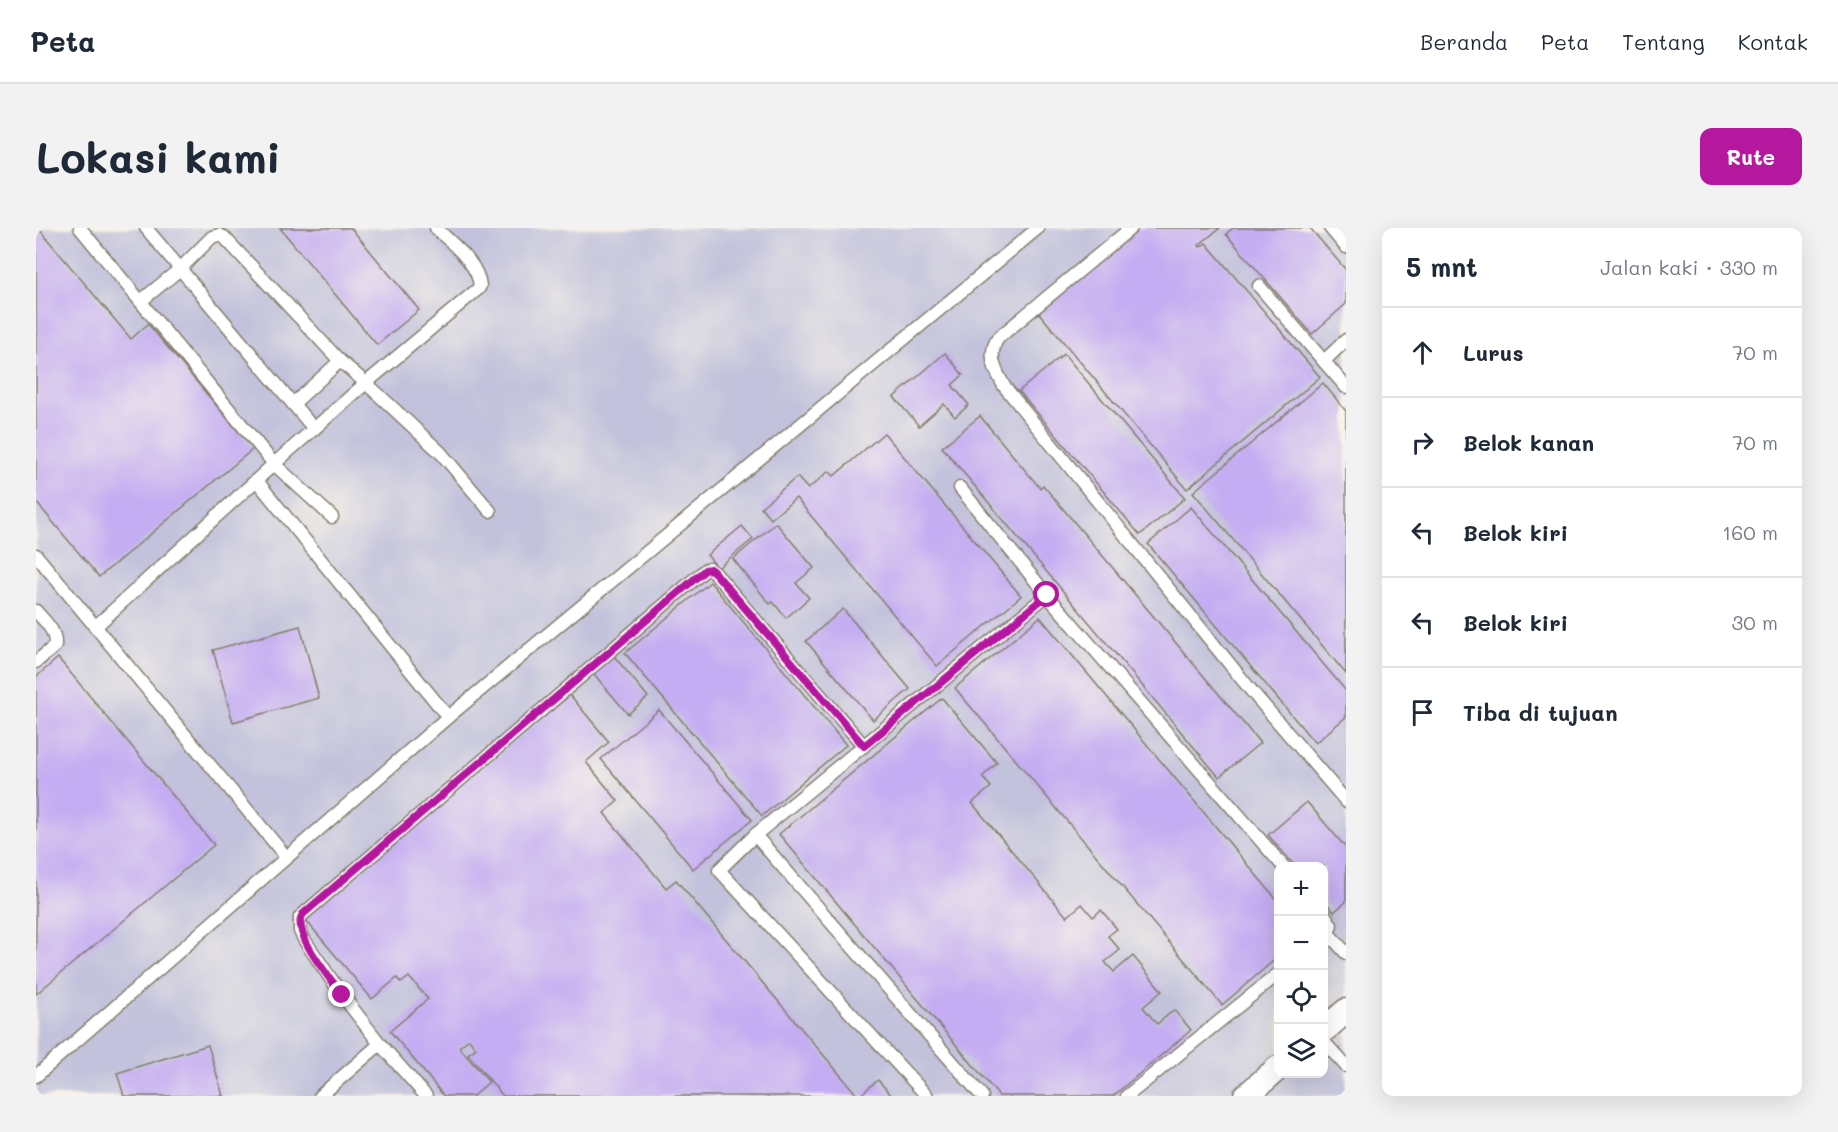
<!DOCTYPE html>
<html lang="id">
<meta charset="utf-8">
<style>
:root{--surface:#fff;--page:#f2f2f3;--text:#1f2937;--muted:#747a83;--line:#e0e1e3;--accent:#b5179e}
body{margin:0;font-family:Mali,sans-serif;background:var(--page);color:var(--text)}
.controls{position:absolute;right:18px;bottom:18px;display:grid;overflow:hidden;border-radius:12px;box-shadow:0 6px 24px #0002}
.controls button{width:54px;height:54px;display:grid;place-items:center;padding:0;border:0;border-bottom:2px solid var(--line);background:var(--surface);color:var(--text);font:30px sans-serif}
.stop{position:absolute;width:18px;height:18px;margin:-14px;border:4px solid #b5179e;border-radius:50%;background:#fff}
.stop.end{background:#b5179e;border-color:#fff;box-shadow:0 2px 6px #0008}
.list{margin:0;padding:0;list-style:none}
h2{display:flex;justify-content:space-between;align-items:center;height:78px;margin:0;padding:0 24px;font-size:26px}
h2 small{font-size:20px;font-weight:400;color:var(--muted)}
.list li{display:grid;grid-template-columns:39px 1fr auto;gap:18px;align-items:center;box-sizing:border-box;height:90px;padding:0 24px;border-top:2px solid var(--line)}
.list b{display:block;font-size:22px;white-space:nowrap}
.list em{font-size:20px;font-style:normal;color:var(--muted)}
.icon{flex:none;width:33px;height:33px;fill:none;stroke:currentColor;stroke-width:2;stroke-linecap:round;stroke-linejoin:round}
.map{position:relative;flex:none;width:1310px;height:868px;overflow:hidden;border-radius:12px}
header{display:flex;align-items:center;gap:36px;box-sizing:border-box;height:84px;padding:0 30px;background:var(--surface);border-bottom:2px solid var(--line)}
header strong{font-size:28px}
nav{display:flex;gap:33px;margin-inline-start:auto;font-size:21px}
.intro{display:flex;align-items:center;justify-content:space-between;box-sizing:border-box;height:144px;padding:0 36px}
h1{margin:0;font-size:42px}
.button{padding:15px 27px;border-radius:12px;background:var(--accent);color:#fff;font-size:21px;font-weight:700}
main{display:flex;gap:36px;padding:0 36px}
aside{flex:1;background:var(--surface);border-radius:12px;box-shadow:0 6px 24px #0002}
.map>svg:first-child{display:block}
.industrial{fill:#c2c2dc;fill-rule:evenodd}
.building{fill:#c4adf2}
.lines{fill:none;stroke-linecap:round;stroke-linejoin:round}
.lane-casing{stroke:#837e6c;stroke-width:15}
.street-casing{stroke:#837e6c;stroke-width:27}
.lane{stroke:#fff;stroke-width:12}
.street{stroke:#fff;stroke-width:24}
.route{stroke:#b5179e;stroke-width:8}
</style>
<header>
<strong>Peta</strong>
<nav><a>Beranda</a><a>Peta</a><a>Tentang</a><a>Kontak</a></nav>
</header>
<div class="intro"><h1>Lokasi kami</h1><a class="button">Rute</a></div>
<main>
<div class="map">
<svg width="1310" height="868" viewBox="0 0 1310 868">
<rect width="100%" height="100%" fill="#f7f3e8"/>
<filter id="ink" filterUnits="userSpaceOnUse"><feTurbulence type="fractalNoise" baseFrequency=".0167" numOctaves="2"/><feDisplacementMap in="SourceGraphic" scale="12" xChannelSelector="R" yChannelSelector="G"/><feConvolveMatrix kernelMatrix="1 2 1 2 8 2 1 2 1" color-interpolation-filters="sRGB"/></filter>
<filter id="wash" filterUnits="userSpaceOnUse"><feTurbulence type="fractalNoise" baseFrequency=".008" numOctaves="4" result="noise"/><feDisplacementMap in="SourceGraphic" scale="24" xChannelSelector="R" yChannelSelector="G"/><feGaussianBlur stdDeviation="1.35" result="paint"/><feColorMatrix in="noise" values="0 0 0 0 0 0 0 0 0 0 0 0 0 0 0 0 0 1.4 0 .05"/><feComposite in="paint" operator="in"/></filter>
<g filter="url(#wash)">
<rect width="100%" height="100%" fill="#eadfbb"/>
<path class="industrial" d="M0,0h1310v868h-1310zM1242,638h46v208h-46z"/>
<g id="blocks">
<g class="building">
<path d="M0,0h2l93,111 17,-15 105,125 -154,128 -63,-75z"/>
<path d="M244,0h71l68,82 -42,35z"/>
<path d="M1103,0h81l-21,17 1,2 6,-4 114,134 -133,112 -148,-176z"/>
<path d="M1197,0h77l36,42v34l-34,30 -86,-100z"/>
<path d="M909,125l18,22 -11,10 17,20 -14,12 -11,-13 -25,22 -25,-29z"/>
<path d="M1028,126l121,144 -45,37 -121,-144z"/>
<path d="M1287,155l23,28v263l-153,-182z"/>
<path d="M944,188l60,72 3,-3 217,258 -41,34 -277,-330z"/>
<path d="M848,205l137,163 -84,70 -141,-168 -25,21 -10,-12 36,-30 11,12 21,-18 5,5z"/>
<path d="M1155,279l155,184v26l-31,26 -167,-199z"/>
<path d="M740,295l38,45 -18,15 13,15 -23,20 -13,-16 -3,2 -37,-45z"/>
<path d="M706,298l11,13 -35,29 -11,-13z"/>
<path d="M674,354l136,163 -84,71 -137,-163z"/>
<path d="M807,381l67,80 -37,31 -67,-79z"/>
<path d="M1004,389l238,284v56l-56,48 -267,-317z"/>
<path d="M264,398l19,72 -86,24 -20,-72z"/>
<path d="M578,428l34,41 -20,17 -35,-41z"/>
<path d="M22,430l156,187 -178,149v-317z"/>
<path d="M534,467l39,47 -23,20 32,39 -14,12 62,75 10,-8 182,216h-355l-35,-42 8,-6 -7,-9 -10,8 30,35 -16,14h-29l-54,-65 38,-32 -19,-22 -8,6 -4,-5 -25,21 -68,-81z"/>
<path d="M906,470l55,65 -15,14 9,10 -19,16 95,114 15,-13 11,13 8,-7 16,19 -9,7 12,14 -15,12 9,10 19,-16 29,35 -19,16 14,17 17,-14 17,20 -78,66h-114l-220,-262z"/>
<path d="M623,482l93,110 -59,49 -92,-110z"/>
<path d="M1271,574l39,46v54l-12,10 -10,-12v-34h-29l-27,-31z"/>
<path d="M172,817l15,51h-99l-7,-23z"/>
<path d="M842,852l14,16h-33z"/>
</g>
</g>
</g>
<g filter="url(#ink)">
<use href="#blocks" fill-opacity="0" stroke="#837e6c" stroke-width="1.5"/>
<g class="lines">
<g class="lane-casing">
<g id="lane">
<path d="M44,0l194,236 58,53"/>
<path d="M110,0l168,201"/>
<path d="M1095,0l-133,110c-11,17 -3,32 6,48l250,308 92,107"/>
<path d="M1294,0l16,19"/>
<path d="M1223,58l87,101"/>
<path d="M105,73l39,-32 32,-32 7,-2 5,2 116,124 26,22 75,70 49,58"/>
<path d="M1288,133l22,-21"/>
<path d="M257,176l47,-43"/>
<path d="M221,253l191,236"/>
<path d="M0,327l251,303"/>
<path d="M1011,367l236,271"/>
<path d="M0,383c10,12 20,19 19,35l-19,16"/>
<path d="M59,399l179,-163 92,-81 112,-94 2,-3c-2,-23 -28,-42 -44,-58"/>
<path d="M719,607l227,261"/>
<path d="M1288,686l7,11 -3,8 -4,4"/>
<path d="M1292,705l18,20"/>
<path d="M1288,814l22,24"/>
<path d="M0,848l412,-359 590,-489"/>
<path d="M284,868l60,-52"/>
<path d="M390,868l-46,-52 -38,-49 -37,-54 -5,-10v-14l405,-347 5,-1 5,4 149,173"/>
<path d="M891,868l-208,-226 36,-35 292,-240 -87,-107"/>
<path d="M1091,868l151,-122"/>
</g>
</g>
<g class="street-casing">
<g id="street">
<path d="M1288,802l22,-19"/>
<path d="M1210,868l32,-28"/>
</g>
</g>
<use href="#lane" class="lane"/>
<use href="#street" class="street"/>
</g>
</g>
<g class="lines" filter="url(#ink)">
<path class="route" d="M306,767c-11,-16 -52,-63 -39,-81l402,-344 5,-1 5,4 149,173 183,-151"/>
</g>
</svg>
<div class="controls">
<button>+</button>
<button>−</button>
<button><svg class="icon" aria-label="locate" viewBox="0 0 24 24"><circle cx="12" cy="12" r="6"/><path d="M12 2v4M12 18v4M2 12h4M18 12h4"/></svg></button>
<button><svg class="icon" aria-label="layers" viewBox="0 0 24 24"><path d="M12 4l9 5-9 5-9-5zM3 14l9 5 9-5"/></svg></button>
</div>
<div class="stop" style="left:1011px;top:367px"></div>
<div class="stop end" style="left:306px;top:767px"></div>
</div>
<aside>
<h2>5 mnt<small>Jalan kaki · 330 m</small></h2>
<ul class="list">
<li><svg class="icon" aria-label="ahead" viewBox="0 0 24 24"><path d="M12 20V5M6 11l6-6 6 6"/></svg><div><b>Lurus</b></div><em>70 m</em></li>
<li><svg class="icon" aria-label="right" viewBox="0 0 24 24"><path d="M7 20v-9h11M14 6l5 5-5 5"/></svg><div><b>Belok kanan</b></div><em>70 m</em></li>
<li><svg class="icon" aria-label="left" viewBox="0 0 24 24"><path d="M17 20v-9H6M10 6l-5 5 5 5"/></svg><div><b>Belok kiri</b></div><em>160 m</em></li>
<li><svg class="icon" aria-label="left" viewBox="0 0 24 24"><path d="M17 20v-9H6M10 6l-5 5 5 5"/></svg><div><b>Belok kiri</b></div><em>30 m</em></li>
<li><svg class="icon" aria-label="arrive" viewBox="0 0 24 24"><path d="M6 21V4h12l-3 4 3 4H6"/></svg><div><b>Tiba di tujuan</b></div></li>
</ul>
</aside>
</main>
